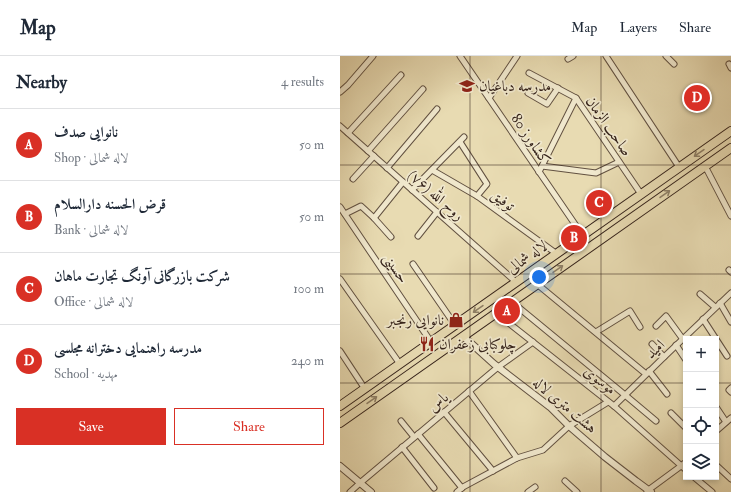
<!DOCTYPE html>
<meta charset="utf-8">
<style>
:root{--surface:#fff;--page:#f2f2f3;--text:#1f2937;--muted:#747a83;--line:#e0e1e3;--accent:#d93025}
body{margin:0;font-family:"IM FELL Double Pica",Amiri,serif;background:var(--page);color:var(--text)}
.controls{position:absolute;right:12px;bottom:12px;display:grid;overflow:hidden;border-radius:0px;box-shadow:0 2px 6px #0003}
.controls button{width:36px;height:36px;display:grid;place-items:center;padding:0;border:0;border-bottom:1px solid var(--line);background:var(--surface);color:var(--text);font:20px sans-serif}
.you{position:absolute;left:199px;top:221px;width:14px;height:14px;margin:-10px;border:3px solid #fff;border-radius:50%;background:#1a73e8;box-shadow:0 0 0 6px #1a73e833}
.badge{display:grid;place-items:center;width:26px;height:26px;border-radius:50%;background:var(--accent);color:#fff;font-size:13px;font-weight:700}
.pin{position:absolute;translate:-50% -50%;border:2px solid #fff;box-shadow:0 1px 4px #0006}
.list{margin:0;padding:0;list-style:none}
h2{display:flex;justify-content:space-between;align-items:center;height:52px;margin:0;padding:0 16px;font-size:17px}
h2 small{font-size:13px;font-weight:400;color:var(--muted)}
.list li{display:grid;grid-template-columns:26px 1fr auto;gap:12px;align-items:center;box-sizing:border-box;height:72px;padding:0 16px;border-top:1px solid var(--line)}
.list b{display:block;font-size:15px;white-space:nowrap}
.list p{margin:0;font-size:13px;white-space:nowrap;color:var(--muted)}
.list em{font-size:13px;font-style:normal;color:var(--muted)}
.actions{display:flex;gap:8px;padding:12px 16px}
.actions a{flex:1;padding:9px 0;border:1px solid var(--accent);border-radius:0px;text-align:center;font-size:14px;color:var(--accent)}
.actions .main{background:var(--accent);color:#fff}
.icon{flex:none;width:22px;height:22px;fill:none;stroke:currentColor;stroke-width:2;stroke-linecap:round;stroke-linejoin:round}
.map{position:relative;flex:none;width:391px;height:436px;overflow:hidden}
header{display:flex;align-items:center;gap:24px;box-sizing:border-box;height:56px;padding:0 20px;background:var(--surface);border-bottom:1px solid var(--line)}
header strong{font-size:19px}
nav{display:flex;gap:22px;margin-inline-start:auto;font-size:14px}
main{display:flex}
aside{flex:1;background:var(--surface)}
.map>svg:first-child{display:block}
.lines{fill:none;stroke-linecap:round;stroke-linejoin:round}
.minor-casing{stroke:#625141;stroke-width:7}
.tertiary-casing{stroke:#625141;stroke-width:8}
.primary-casing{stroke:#35231b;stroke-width:10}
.minor{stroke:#f0e8cd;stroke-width:5}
.tertiary{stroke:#f0e8cd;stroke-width:6}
.primary{stroke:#e8dbb2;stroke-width:8}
.oneway{stroke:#8e7f66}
.grid{fill:none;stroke:#35231b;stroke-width:1;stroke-opacity:0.55}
.labels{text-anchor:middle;stroke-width:3.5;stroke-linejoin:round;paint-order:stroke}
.poi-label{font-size:15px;fill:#35231b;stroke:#f0e8cd;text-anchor:start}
.street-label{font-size:15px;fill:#35231b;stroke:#f0e8cd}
</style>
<header>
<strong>Map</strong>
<nav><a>Map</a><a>Layers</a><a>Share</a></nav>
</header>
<main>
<aside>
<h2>Nearby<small>4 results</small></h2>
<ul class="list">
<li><span class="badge">A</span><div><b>نانوایی صدف</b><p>Shop · لاله شمالی</p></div><em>50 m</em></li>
<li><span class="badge">B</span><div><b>قرض الحسنه دارالسلام</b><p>Bank · لاله شمالی</p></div><em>50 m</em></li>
<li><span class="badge">C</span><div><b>شرکت بازرگانی آونگ تجارت ماهان</b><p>Office · لاله شمالی</p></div><em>100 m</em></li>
<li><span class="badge">D</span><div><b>مدرسه راهنمایی دخترانه مجلسی</b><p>School · مهدیه</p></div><em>240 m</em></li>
</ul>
<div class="actions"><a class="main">Save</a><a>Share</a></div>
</aside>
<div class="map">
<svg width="391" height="436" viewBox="0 0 391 436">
<rect width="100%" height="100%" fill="#e8dbb2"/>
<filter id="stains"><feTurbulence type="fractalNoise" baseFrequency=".005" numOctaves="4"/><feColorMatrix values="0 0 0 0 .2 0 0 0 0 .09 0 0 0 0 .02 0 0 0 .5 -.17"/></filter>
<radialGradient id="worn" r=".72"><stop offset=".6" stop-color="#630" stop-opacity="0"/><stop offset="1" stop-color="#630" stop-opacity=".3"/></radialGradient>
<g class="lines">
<g class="minor-casing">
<g id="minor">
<path d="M120,0l123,180"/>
<path d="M266,0l73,111"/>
<path d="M326,0l8,8"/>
<path d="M228,3l5,-3"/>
<path d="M389,8l2,4"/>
<path d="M189,17l47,25 65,96"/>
<path d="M0,36l8,-7 25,-29"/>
<path d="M188,37l19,11 11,-16"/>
<path d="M149,42l28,-42"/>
<path d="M0,70l176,156"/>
<path d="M8,77l53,-58"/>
<path d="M120,86l27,42 -10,12"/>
<path d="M28,95l55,-62"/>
<path d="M202,110l54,7 23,-11"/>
<path d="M365,110l26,50"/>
<path d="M47,112l50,-59"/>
<path d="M92,114l45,26 80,58"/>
<path d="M199,116l37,-74"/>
<path d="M13,123l21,-23"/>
<path d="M72,134l52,-53"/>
<path d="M0,151l91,135"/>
<path d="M5,158l16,-8 13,12 17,19"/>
<path d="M34,162l29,-36"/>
<path d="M78,180l19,-24"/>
<path d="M73,208l42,61"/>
<path d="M389,214l2,2"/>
<path d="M0,223l60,85"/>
<path d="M197,228l109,90"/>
<path d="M360,238l15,13"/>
<path d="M172,246l113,93 31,26"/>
<path d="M380,247l11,19"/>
<path d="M156,257l118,93 72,64"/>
<path d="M363,263l24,37"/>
<path d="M316,270l10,-10 16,22"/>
<path d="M256,276l34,-21 10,16"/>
<path d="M312,288l12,13"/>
<path d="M336,289l10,15"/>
<path d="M0,295l25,38"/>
<path d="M309,315l18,23"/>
<path d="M391,332l-2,2 2,2"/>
<path d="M129,335l48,67"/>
<path d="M274,350l50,-49 67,-64"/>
<path d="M376,351l10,15"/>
<path d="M104,356l49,59"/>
<path d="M331,357l15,15"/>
<path d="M61,365l13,16"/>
<path d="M376,375l15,-13"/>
<path d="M78,378l44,54"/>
<path d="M62,391l32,41"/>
<path d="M376,409l15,14"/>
<path d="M354,421l18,15"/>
<path d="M225,425l12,11"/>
<path d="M307,435l34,-25 5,-4"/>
<path d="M10,436l10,-9 138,-116 35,-25"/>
<path d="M117,436l6,-5 54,-29 26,-8 26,-24 39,-24"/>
<path d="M188,436l7,-5"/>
</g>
</g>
<g class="tertiary-casing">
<g id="tertiary">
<path d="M123,280l31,28 56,43 19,19 36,31 31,24 15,11"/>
<path d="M0,410l31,26"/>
</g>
</g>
<g class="primary-casing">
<g id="primary">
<path d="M0,350l391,-275"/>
<path d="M0,367l391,-275"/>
</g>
</g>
<use href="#minor" class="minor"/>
<use href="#tertiary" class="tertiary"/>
<use href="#primary" class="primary"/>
</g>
<defs><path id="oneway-shaft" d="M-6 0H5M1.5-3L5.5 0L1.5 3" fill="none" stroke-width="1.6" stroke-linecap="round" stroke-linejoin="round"/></defs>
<g class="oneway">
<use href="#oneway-shaft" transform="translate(359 97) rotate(145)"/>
<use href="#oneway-shaft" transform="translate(325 138) rotate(-35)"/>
<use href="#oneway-shaft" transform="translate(218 213) rotate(-35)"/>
<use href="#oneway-shaft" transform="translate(138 253) rotate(145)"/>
<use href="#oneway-shaft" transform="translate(32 344) rotate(-35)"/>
</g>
<path class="grid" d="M130,0v436M261,0v436M0,109h391M0,218h391M0,327h346M376,327h15"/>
<defs>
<g id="school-bare" transform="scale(1.2)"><path d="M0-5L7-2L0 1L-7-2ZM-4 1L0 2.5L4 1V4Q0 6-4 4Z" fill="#8f2418" stroke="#f0e8cd" stroke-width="2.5" paint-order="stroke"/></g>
<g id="shop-bare" transform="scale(1.2)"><path d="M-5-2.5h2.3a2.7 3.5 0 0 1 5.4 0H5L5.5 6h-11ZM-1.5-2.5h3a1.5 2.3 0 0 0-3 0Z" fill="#8f2418" stroke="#f0e8cd" stroke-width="2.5" paint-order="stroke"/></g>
<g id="restaurant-bare" transform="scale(1.2)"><path d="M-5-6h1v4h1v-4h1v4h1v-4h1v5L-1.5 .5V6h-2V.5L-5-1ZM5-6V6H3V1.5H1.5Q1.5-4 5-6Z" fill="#8f2418" stroke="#f0e8cd" stroke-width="2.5" paint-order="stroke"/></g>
</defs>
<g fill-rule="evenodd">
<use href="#school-bare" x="127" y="30"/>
<use href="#shop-bare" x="116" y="264"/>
<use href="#restaurant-bare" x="87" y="288"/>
</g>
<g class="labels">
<g class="poi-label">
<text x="139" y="35">مدرسه دباغیان</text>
<text x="104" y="269" text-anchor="end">نانوایی رنجبر</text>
<text x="99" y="293">چلوکبابی زعفران</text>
</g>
<g class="street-label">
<text transform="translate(269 70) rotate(55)" y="5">صاحب الزمان</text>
<text transform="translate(191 83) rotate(56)" y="5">کشاورز 80</text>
<text transform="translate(96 139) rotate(41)" y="5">روح الله (۷۶)</text>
<text transform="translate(163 144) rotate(36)" y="5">توفیق</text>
<text transform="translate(187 201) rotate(-35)" y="5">لاله شمالی</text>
<text transform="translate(56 212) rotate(56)" y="5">حسینی</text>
<text transform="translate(315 293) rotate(-44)" y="5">امید</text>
<text transform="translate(260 324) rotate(38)" y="5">موسوی</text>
<text transform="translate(98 346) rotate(-40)" y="5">یاس</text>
<text transform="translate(225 349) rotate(40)" y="5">هشت متری لاله</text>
</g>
</g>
<rect width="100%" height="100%" filter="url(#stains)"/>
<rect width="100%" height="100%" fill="url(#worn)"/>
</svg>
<div class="controls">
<button>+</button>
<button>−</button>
<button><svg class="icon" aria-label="locate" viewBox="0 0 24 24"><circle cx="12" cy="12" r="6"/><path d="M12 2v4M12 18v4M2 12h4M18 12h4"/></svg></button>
<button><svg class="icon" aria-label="layers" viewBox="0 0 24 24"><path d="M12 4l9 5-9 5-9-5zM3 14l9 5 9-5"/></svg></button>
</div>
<div class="you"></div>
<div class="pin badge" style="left:167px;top:255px">A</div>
<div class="pin badge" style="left:234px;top:182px">B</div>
<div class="pin badge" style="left:259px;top:147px">C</div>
<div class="pin badge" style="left:357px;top:42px">D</div>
</div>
</main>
